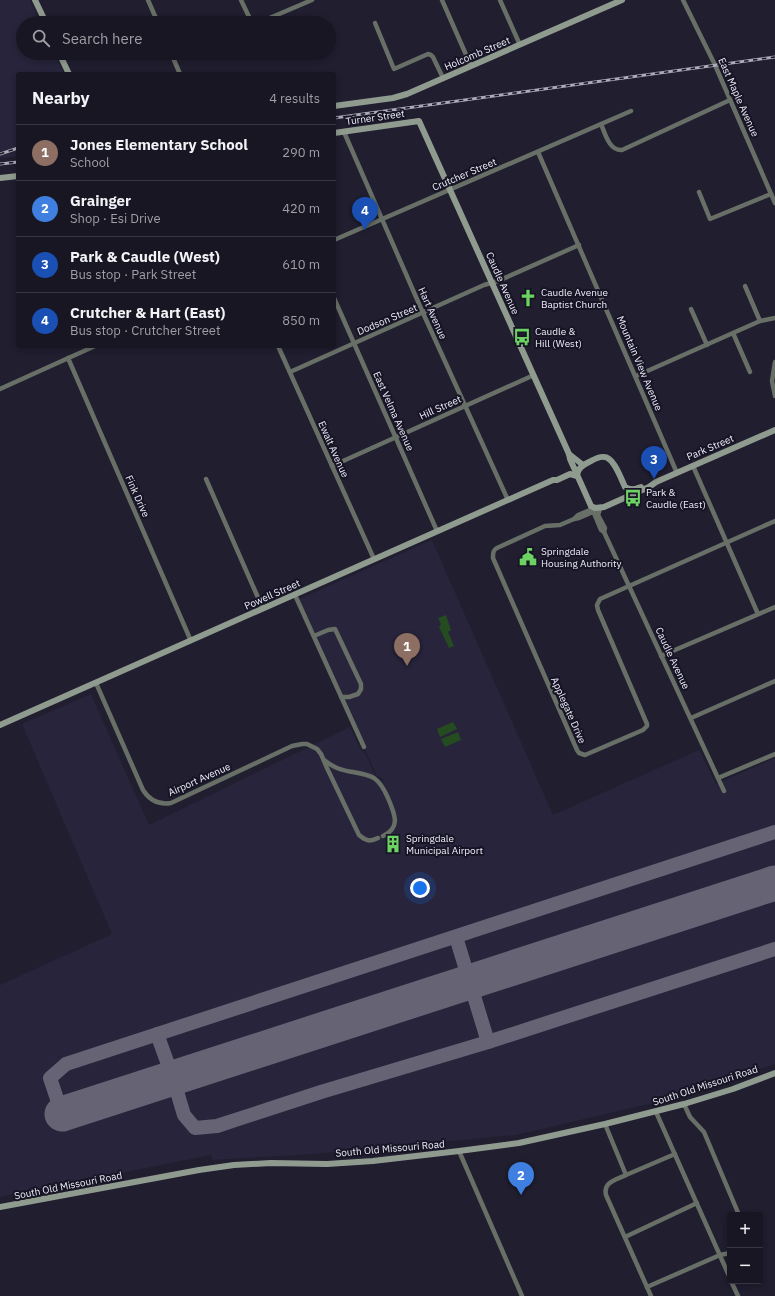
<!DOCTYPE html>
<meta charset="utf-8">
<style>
:root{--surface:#181623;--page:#252330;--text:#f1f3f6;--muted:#9f9fa6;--line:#363541;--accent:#d93025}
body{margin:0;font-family:"IBM Plex Sans",sans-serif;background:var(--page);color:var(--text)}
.controls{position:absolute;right:12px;bottom:12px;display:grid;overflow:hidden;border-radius:4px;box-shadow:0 2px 6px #0003}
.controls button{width:36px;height:36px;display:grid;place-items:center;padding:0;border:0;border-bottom:1px solid var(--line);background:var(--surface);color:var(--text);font:20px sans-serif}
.you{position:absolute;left:420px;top:888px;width:14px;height:14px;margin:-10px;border:3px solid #fff;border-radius:50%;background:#1a73e8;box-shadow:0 0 0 6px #1a73e833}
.badge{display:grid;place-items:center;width:26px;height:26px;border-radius:50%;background:var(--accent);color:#fff;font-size:13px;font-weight:700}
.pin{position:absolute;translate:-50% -33px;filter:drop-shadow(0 1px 2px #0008)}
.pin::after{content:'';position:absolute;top:21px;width:14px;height:12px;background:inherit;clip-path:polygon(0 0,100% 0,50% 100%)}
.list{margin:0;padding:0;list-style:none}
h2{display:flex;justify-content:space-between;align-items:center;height:52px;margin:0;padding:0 16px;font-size:17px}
h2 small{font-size:13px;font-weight:400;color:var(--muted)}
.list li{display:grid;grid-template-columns:26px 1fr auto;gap:12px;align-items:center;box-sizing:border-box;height:56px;padding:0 16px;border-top:1px solid var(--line)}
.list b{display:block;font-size:15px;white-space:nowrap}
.list p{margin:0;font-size:13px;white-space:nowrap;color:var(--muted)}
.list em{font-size:13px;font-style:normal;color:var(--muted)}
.icon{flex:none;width:22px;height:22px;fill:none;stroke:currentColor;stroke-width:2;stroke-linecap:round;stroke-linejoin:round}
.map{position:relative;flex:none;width:775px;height:1296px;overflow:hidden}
.search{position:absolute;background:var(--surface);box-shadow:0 2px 6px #0003;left:16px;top:16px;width:320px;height:44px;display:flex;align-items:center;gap:10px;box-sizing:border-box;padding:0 14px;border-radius:22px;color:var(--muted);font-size:15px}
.panel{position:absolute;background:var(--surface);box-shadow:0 2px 6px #0003;left:16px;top:72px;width:320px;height:276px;border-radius:4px}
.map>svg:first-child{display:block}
.built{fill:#27243b}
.green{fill:#244c20}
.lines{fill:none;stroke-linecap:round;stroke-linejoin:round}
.taxiway{stroke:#666474;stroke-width:14}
.runway{stroke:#666474;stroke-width:35}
.street{stroke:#686f67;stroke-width:4.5}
.secondary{stroke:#909b8f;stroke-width:6}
.rail-casing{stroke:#acabb9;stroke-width:3}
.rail{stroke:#171525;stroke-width:1.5;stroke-dasharray:4.5;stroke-linecap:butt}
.labels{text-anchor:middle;stroke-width:4;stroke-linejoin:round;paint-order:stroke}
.street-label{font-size:10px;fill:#eeeefa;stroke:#171525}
.poi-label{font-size:10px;fill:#eeeefa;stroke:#171525;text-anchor:start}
</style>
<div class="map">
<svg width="775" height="1296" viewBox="0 0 775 1296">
<rect width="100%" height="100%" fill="#201e2f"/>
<g class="built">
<path d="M0,0h30l10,23h-17v30h31l10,21h-46v82l-18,2z"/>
<path d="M432,540l121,275 146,-65 17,34 59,-26v306l-105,35 -154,36 -202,19 -101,6 -2,-5 -211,42v-212l112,-51 -90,-210 69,-30 58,131 201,-98 10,21 6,7 10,22 6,4 2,-1 -7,-4 -80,-176z"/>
</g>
<g class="green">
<path d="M446,615l5,15 -3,2 6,14 -5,2 -10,-21 2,-3 -3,-6z"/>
<path d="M453,722l4,7 -17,8 -3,-8z"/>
<path d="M458,732l3,8 -16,7 -4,-8z"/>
</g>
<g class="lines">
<g class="taxiway">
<path d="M456,937l32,105"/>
<path d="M157,1034l16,44 11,37 11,13 22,-2 104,-34 167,-50 287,-93"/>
<path d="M62,1114l-12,-36 16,-14 709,-232"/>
</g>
<path class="runway" d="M62,1114l713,-231"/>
<g class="street">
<path d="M148,0l10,23"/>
<path d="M241,0l11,23"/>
<path d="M442,0l29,66"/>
<path d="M500,0l20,45"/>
<path d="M683,0l32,65 60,138"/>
<path d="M258,23l54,-23"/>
<path d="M375,23l19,46 34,-15 3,1 2,2 10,21"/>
<path d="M171,53l9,21"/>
<path d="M601,124c4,9 8,27 21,26l108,-50"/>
<path d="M344,132l79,181 85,187"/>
<path d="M538,152l139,321"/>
<path d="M699,192l11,27 61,-25"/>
<path d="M334,240l297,-129"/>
<path d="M745,286l15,35"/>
<path d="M334,298l103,233"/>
<path d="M691,309l16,36"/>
<path d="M733,333l17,39"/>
<path d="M278,346l96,213"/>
<path d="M68,358l123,283"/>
<path d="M775,362l-3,19 3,15"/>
<path d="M290,372l194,-87 14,-4 81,-36"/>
<path d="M636,376l124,-55 15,-3"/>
<path d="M0,389l95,-43"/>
<path d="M332,466l202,-91"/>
<path d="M693,466l65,148"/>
<path d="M206,479l57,130"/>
<path d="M600,509l-21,9 -5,1 -14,6 -15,1 -48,22c-4,2 -4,5 -4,10l84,192 2,3 6,2 58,-25 4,-4v-2l-49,-114 -1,-5 3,-6 175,-78"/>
<path d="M600,509l-2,6 7,13 -1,4"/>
<path d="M574,519l4,-4 12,-5 1,-4 10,24 3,2 120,259"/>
<path d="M295,595l69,152"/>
<path d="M314,636l14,-6 7,-1 26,55v5l-3,5 -9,3h-8"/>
<path d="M661,656l114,-49"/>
<path d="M96,683l47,107c7,11 16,15 28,13l121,-57 10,-2h5l10,5 4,5 6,14 32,67c7,6 11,7 19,3"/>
<path d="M691,718l84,-37"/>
<path d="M324,760c4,3 8,6 13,8 12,5 26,4 37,10 7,5 11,13 14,20 6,15 14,29 -5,38"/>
<path d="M718,778l57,-24"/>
<path d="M684,1104l6,13 14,15 35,83"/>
<path d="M656,1112l74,166"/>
<path d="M605,1124l21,51c-10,5 -23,7 -20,20l45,101"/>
<path d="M459,1151l63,145"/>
<path d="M626,1175l49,-21"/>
<path d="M625,1237l72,-34"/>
<path d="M731,1281l7,15"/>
<path d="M647,1287l73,-32 10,-2"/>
</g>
<g class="secondary">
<path d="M35,0l11,23"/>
<path d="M59,53l10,21"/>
<path d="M334,106l59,-8 14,-4 215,-94"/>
<path d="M334,133l85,-12 150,333 1,5 21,47 4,2 9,-1 45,-20 7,-5 119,-52"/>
<path d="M0,178l18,-2"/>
<path d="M569,454l14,11"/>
<path d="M577,475c1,-7 6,-10 12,-13 4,-2 10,-6 15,-5 10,0 17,22 21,30 6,4 10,2 16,0"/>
<path d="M0,725l553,-245h4l13,-6 7,2"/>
<path d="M0,1207l199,-37 35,-5 37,-2 56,1 46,-3 86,-10 60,-8 86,-19 79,-20 49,-15 42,-16"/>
</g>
<g class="rail-casing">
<g id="rail">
<path d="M334,118l441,-61"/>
<path d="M0,154l18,-6"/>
<path d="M0,164l18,-2"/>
</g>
</g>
<use href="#rail" class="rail"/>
</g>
<defs>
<g id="church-bare" transform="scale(1.38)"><path d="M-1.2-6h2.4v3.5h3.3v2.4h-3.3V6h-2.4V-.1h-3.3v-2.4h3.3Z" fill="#6cd362" stroke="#171525" stroke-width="2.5" paint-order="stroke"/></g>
<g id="bus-bare" transform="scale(1.38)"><path d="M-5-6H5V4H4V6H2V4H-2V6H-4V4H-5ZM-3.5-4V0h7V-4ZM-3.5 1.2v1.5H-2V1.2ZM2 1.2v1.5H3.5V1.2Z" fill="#6cd362" stroke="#171525" stroke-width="2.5" paint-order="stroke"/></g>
<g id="civic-bare" transform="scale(1.38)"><path d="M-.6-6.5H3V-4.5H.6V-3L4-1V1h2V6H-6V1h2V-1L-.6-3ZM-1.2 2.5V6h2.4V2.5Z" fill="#6cd362" stroke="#171525" stroke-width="2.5" paint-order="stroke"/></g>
<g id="building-bare" transform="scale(1.38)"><path d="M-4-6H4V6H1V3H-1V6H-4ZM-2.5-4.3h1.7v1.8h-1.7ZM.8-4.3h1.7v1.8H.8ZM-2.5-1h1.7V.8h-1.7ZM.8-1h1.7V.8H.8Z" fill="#6cd362" stroke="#171525" stroke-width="2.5" paint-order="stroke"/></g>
</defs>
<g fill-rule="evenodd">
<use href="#church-bare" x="528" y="298"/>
<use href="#bus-bare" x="522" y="337"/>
<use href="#bus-bare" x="633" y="498"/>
<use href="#civic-bare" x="528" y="557"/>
<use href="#building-bare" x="393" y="844"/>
</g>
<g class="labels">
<g class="street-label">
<text transform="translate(477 53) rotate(-23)" y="4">Holcomb Street</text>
<text transform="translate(739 97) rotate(66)" y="4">East Maple Avenue</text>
<text transform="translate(375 117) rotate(-8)" y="4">Turner Street</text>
<text transform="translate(464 174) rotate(-23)" y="4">Crutcher Street</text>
<text transform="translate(503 283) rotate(66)" y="4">Caudle Avenue</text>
<text transform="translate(433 313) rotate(66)" y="4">Hart Avenue</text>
<text transform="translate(387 319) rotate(-23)" y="4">Dodson Street</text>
<text transform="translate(640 363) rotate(67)" y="4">Mountain View Avenue</text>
<text transform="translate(440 407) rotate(-24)" y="4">Hill Street</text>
<text transform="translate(394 411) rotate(66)" y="4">East Velma Avenue</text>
<text transform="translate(710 447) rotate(-23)" y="4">Park Street</text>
<text transform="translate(334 449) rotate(66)" y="4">Ewalt Avenue</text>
<text transform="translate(138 496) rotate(66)" y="4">Fink Drive</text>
<text transform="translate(272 594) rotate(-24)" y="4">Powell Street</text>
<text transform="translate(673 658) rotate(65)" y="4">Caudle Avenue</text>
<text transform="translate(569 710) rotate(66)" y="4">Applegate Drive</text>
<text transform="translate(199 779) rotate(-24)" y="4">Airport Avenue</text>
<text transform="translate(705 1085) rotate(-18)" y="4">South Old Missouri Road</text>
<text transform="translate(390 1148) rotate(-5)" y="4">South Old Missouri Road</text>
<text transform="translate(68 1185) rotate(-11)" y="4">South Old Missouri Road</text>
</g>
<g class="poi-label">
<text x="541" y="296">Caudle Avenue<tspan x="541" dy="12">Baptist Church</tspan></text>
<text x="535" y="335">Caudle &amp;<tspan x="535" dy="12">Hill (West)</tspan></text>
<text x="646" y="496">Park &amp;<tspan x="646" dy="12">Caudle (East)</tspan></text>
<text x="541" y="555">Springdale<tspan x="541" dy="12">Housing Authority</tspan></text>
<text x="406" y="842">Springdale<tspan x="406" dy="12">Municipal Airport</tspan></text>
</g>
</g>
</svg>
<div class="controls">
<button>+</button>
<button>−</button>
</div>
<div class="you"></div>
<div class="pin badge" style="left:407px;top:666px;background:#8d6e63">1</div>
<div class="pin badge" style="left:521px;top:1195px;background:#3f7fe0">2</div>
<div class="pin badge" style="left:654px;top:479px;background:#1a4fb4">3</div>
<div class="pin badge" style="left:365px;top:230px;background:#1a4fb4">4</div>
<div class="search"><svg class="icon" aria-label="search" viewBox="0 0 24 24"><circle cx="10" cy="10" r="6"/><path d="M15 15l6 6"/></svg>Search here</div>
<section class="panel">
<h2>Nearby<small>4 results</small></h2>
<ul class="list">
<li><span class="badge" style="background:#8d6e63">1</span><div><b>Jones Elementary School</b><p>School</p></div><em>290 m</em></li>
<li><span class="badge" style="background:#3f7fe0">2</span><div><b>Grainger</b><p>Shop · Esi Drive</p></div><em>420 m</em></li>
<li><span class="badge" style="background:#1a4fb4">3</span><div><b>Park &amp; Caudle (West)</b><p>Bus stop · Park Street</p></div><em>610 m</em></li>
<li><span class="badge" style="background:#1a4fb4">4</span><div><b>Crutcher &amp; Hart (East)</b><p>Bus stop · Crutcher Street</p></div><em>850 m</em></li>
</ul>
</section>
</div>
